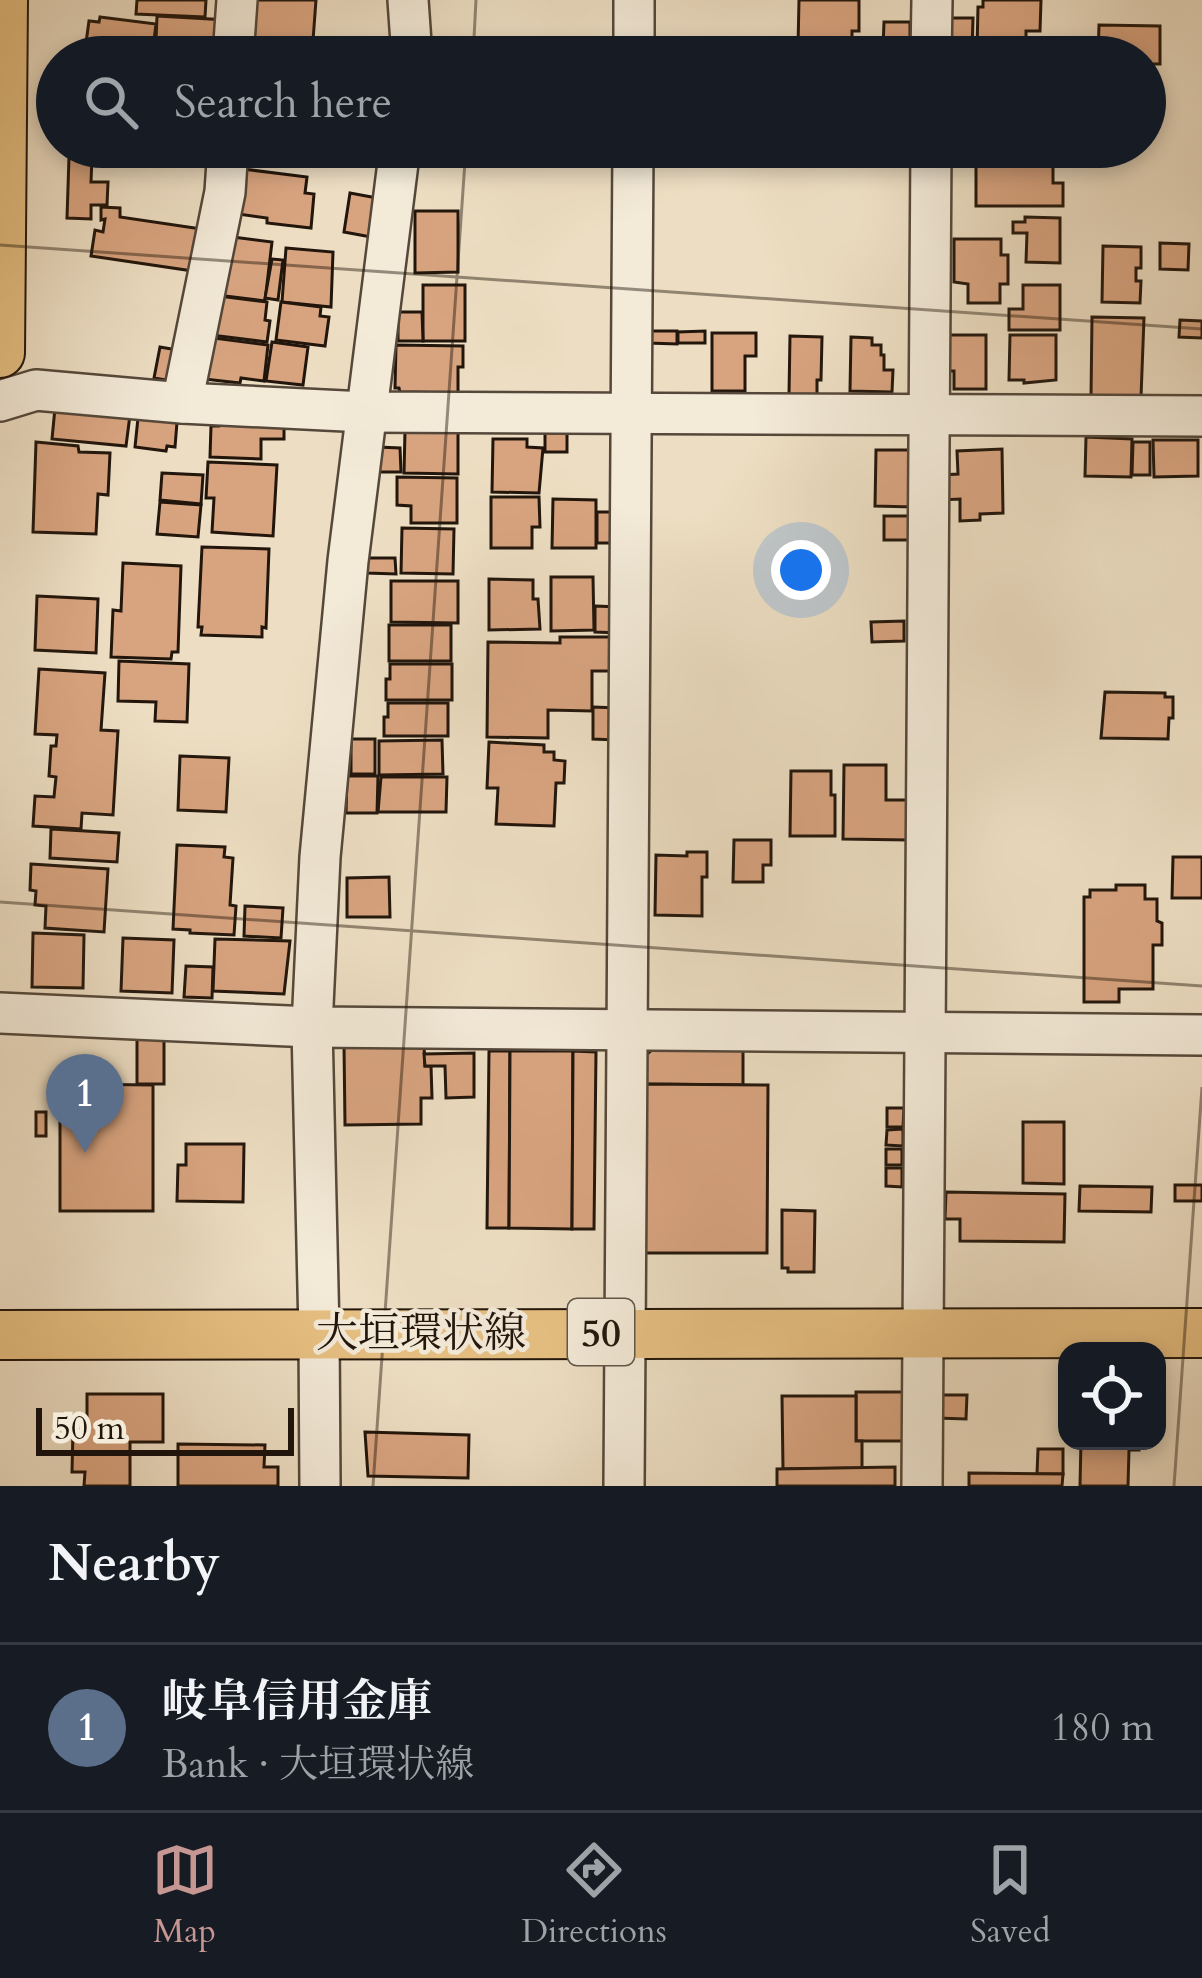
<!DOCTYPE html>
<meta charset="utf-8">
<style>
:root{--surface:#171b24;--page:#20242c;--text:#f1f3f6;--muted:#9ea1a6;--line:#363941;--accent:#c59692}
body{margin:0;font-family:Cardo,"Noto Serif JP",serif;background:var(--page);color:var(--text)}
.controls{position:absolute;right:36px;bottom:36px;display:grid;overflow:hidden;border-radius:24px;box-shadow:0 6px 18px #0003}
.controls button{width:108px;height:108px;display:grid;place-items:center;padding:0;border:0;border-bottom:3px solid var(--line);background:var(--surface);color:var(--text);font:60px sans-serif}
.scale{position:absolute;left:36px;bottom:30px;width:258px;box-sizing:border-box;padding-left:12px;border:6px solid #22160c;border-top:0;font-size:33px;line-height:42px;white-space:nowrap;color:#22160c;-webkit-text-stroke:9px #f3ead8;paint-order:stroke}
.you{position:absolute;left:801px;top:570px;width:42px;height:42px;margin:-30px;border:9px solid #fff;border-radius:50%;background:#1a73e8;box-shadow:0 0 0 18px #1a73e833}
.badge{display:grid;place-items:center;width:78px;height:78px;border-radius:50%;background:var(--accent);color:#fff;font-size:39px;font-weight:700}
.pin{position:absolute;translate:-50% -99px;filter:drop-shadow(0 3px 6px #0008)}
.pin::after{content:'';position:absolute;top:63px;width:42px;height:36px;background:inherit;clip-path:polygon(0 0,100% 0,50% 100%)}
.list{margin:0;padding:0;list-style:none}
h2{display:flex;justify-content:space-between;align-items:center;height:156px;margin:0;padding:0 48px;font-size:51px}
h2 small{font-size:39px;font-weight:400;color:var(--muted)}
.list li{display:grid;grid-template-columns:78px 1fr auto;gap:36px;align-items:center;box-sizing:border-box;height:168px;padding:0 48px;border-top:3px solid var(--line)}
.list b{display:block;font-size:45px;white-space:nowrap}
.list p{margin:0;font-size:39px;white-space:nowrap;color:var(--muted)}
.list em{font-size:39px;font-style:normal;color:var(--muted)}
.icon{flex:none;width:66px;height:66px;fill:none;stroke:currentColor;stroke-width:2;stroke-linecap:round;stroke-linejoin:round}
.map{position:relative;flex:none;width:1202px;height:1486px;overflow:hidden}
.search{position:absolute;background:var(--surface);box-shadow:0 6px 18px #0003;left:36px;right:36px;top:36px;height:132px;display:flex;align-items:center;gap:30px;box-sizing:border-box;padding:0 42px;border-radius:66px;color:var(--muted);font-size:45px}
.sheet{height:324px;background:var(--surface)}
nav{display:flex;justify-content:space-around;align-items:center;box-sizing:border-box;height:168px;border-top:3px solid var(--line);background:var(--surface);font-size:33px;color:var(--muted)}
nav a{display:grid;justify-items:center;gap:6px}
nav .on{color:var(--accent)}
.map>svg:first-child{display:block}
.building{fill:#d8a480;stroke:#22160c;stroke-width:3}
.lines{fill:none;stroke-linecap:round;stroke-linejoin:round}
.minor-casing{stroke:#55483a;stroke-width:44}
.major-casing{stroke:#22160c;stroke-width:52}
.minor{stroke:#f3ead8;stroke-width:39}
.major{stroke:#e6bf82;stroke-width:48}
.ticks{fill:none;stroke:#22160c;stroke-width:3;stroke-opacity:0.45}
.labels{text-anchor:middle;stroke-width:9;stroke-linejoin:round;paint-order:stroke}
.shield{fill:#f3ead8;stroke:#615649;stroke-width:3}
.shield-label{font-size:39px;font-weight:bold;fill:#22160c}
.street-label{font-size:42px;fill:#22160c;stroke:#f3ead8}
</style>
<div class="map">
<svg width="1202" height="1486" viewBox="0 0 1202 1486">
<rect width="100%" height="100%" fill="#eddec3"/>
<filter id="stains"><feTurbulence type="fractalNoise" baseFrequency=".00167" numOctaves="4"/><feColorMatrix values="0 0 0 0 .2 0 0 0 0 .09 0 0 0 0 .02 0 0 0 .5 -.17"/></filter>
<radialGradient id="worn" r=".72"><stop offset=".6" stop-color="#630" stop-opacity="0"/><stop offset="1" stop-color="#630" stop-opacity=".3"/></radialGradient>
<g class="building">
<path d="M137,0h69l-1,17 -69,-3z"/>
<path d="M243,0h73l-4,54 -69,-5z"/>
<path d="M799,0h60v31h-7v17l-54,-1z"/>
<path d="M983,0h58l-1,31h-14v20l-49,-1 1,-43h5z"/>
<path d="M157,16l70,4 -2,31 -33,-2v-7l-36,-2z"/>
<path d="M100,17l56,7 -4,33h-68l5,-36 10,1z"/>
<path d="M948,18h25l-1,33h-25z"/>
<path d="M884,22h26v26h-27z"/>
<path d="M1099,25l61,1v38h-15v-7h-47z"/>
<path d="M860,49v8h-57v-7z"/>
<rect x="985" y="53" width="81" height="4"/>
<path d="M246,147h50l-2,19 -50,-5z"/>
<path d="M319,147h62l-1,10 -61,-6z"/>
<path d="M986,147h55v6l-55,1z"/>
<path d="M69,157h23l-1,25h17l-1,23h-16v14l-24,-1z"/>
<path d="M976,158h77v25h10v23h-87z"/>
<path d="M243,169l64,8 -2,16 9,1 -3,34 -44,-5v-5l-29,-4z"/>
<path d="M350,193l27,5 -6,39 -27,-5z"/>
<path d="M101,207l19,1v9l88,13 -15,41 -102,-15 4,-26 8,2 2,-13 -4,1z"/>
<path d="M415,211h43v61l-43,1z"/>
<path d="M1025,217l35,1v45l-34,-1 1,-29h-14v-11h12z"/>
<path d="M225,236l47,6 -7,59 -48,-6z"/>
<path d="M954,239h47v16h7v29h-8v19h-32v-19l-14,-2z"/>
<path d="M1160,243l29,1 -1,26 -28,-1z"/>
<path d="M1103,246l38,1v21h-5v13h5l-1,22 -38,-1z"/>
<path d="M286,248l47,4 -2,55 -49,-5z"/>
<path d="M272,259l11,1 -5,40 -13,-2z"/>
<rect x="423" y="285" width="42" height="56"/>
<path d="M1023,285h37v45h-51v-21h14z"/>
<path d="M219,296l48,6 -2,18 5,1 -3,21 -64,-8z"/>
<path d="M281,302l40,5 -1,9 9,1 -4,29 -49,-6z"/>
<path d="M398,312h24l1,29h-25z"/>
<path d="M1092,317l52,1 -3,79h-50z"/>
<path d="M1180,320l22,1v17l-23,-1z"/>
<path d="M649,331h28v13l-29,-1z"/>
<path d="M705,331v12h-27v-11z"/>
<path d="M712,333h44v23h-11v35h-33z"/>
<path d="M946,335h40v54h-32v-18h-8z"/>
<path d="M1010,335h46v45l-32,3v-3h-15z"/>
<path d="M790,336l32,1 -1,43h-4v16l-28,-1z"/>
<path d="M206,337l62,8 -4,36 -23,-3 -1,5 -36,-4z"/>
<path d="M851,337l21,1v7h9v10h3v15h9l-1,22 -42,-1z"/>
<path d="M272,342l36,5 -5,38 -37,-4z"/>
<path d="M396,345l67,1v21h-5v26l-58,-1 -1,-4h-4z"/>
<path d="M160,347l23,4 -6,31 -23,-4z"/>
<path d="M55,408l75,7 -4,31 -74,-7z"/>
<path d="M138,418l39,4 -2,25 -8,-1 -1,5 -31,-4z"/>
<path d="M220,422l64,2v15h-23v20l-51,-2 1,-31h8z"/>
<path d="M545,427l22,1v24h-22z"/>
<path d="M405,431h53v43l-54,-1z"/>
<path d="M1086,437l46,2 -1,38 -46,-1z"/>
<path d="M493,439h34v8l16,1 -4,45 -47,-1z"/>
<path d="M1153,440h45v36l-44,1z"/>
<path d="M36,442l42,4 1,6 31,1 -2,42 -10,-1 -2,40 -63,-2z"/>
<path d="M1133,442h17v33h-18z"/>
<path d="M377,447l23,1 1,24h-23z"/>
<path d="M1002,449l1,64 -23,1v6l-20,1v-22l-19,1v-25l17,-1 -1,-23z"/>
<path d="M876,450h38l-1,57 -38,-1z"/>
<path d="M208,462l69,3 -4,71 -61,-4 2,-34h-8z"/>
<path d="M162,473l41,2 -2,29 -41,-4z"/>
<path d="M397,477l60,1v45h-46v-17l-14,-1z"/>
<path d="M491,497h48l1,30h-8v21h-41z"/>
<path d="M553,499l43,1v48h-44z"/>
<path d="M160,502l41,3 -3,32 -41,-3z"/>
<rect x="597" y="512" width="21" height="31"/>
<rect x="884" y="516" width="32" height="24"/>
<path d="M402,528l52,1 -1,45 -52,-1z"/>
<path d="M202,547l67,2 -3,79 -4,-1v10l-61,-2 1,-8h-4z"/>
<path d="M367,558h28l1,16 -29,-1z"/>
<path d="M123,563l58,3 -3,86h-6l-1,7 -60,-2 2,-47 8,1z"/>
<path d="M551,577h42l1,53 -43,1z"/>
<path d="M489,579l44,1v19h5l2,30 -51,1z"/>
<path d="M391,581h67v42l-67,-1z"/>
<path d="M37,596l61,3 -2,54 -61,-3z"/>
<path d="M595,606l24,1v26l-24,-1z"/>
<path d="M904,621v20l-32,1 -1,-20z"/>
<rect x="389" y="625" width="62" height="36"/>
<path d="M560,637h59l-1,34h-26v40l-44,-1v28l-61,-1 1,-95 72,1z"/>
<path d="M119,661l70,3 -2,58 -32,-1 1,-19 -38,-1z"/>
<path d="M390,664h62v36h-66v-21h4z"/>
<path d="M39,669l66,4 -4,57 17,1 -5,84 -31,-2 -1,16 -48,-3 2,-30 19,1 2,-20 -7,-1 2,-30h5l1,-11 -22,-1z"/>
<path d="M1105,692l60,1v4h8v21h-4l-1,21 -67,-1z"/>
<path d="M388,703h60v33h-64v-19h4z"/>
<path d="M593,707l24,1 -1,32 -23,-1z"/>
<rect x="351" y="739" width="24" height="35"/>
<path d="M442,740l1,34 -64,1v-34z"/>
<path d="M489,742l55,3v7h10v8l11,1 -1,22h-8l-2,43 -58,-2 2,-36h-11z"/>
<path d="M180,756l49,2 -3,54 -48,-2z"/>
<path d="M844,765h42v35h22v40l-65,-1z"/>
<path d="M791,771h40v24h4v41h-45z"/>
<path d="M347,776h31l-1,37h-31z"/>
<path d="M381,777h66l-1,35h-68z"/>
<path d="M51,829l68,4 -2,29 -67,-4z"/>
<path d="M734,840h37v25h-8v17h-30z"/>
<path d="M177,845l48,2 -1,10 9,1 -3,47 6,1 -2,29 -44,-2v-3l-17,-1z"/>
<path d="M687,852h20v25h-5v39l-47,-1 1,-60 31,1z"/>
<path d="M1173,857h29v41h-30z"/>
<path d="M31,864l77,5 -4,63 -59,-4 1,-22 -11,-1 1,-14 -6,-1z"/>
<path d="M389,877l1,40h-43v-39z"/>
<path d="M1116,885h29v14h12v22l5,2v22h-9v44h-34v13h-35v-105h6v-7h26z"/>
<path d="M245,906l38,2 -2,30 -37,-2z"/>
<path d="M33,933l51,2 -1,53 -51,-1z"/>
<path d="M123,938l51,2 -2,53 -51,-2z"/>
<path d="M215,939l75,2 -6,53 -71,-3z"/>
<path d="M186,966l27,1 -1,31 -28,-1z"/>
<rect x="137" y="1036" width="27" height="48"/>
<path d="M344,1045h80l1,21h6l1,32h-11v26l-76,1z"/>
<path d="M653,1049h90v36l-99,-1v-27z"/>
<path d="M489,1051h21l-1,177h-22z"/>
<path d="M510,1051h63l-1,178 -63,-1z"/>
<path d="M573,1051l23,1 -2,177h-22z"/>
<path d="M474,1053v44l-28,1 -1,-32h-20l-1,-12z"/>
<path d="M60,1084l93,1v126h-93z"/>
<path d="M644,1084l124,1 -1,168h-124z"/>
<path d="M887,1108h17l-1,19h-16z"/>
<rect x="36" y="1112" width="10" height="24"/>
<path d="M1023,1122h41v62l-41,-1z"/>
<path d="M903,1129v17l-17,-1 1,-15z"/>
<path d="M186,1144h58l-1,58 -66,-1 1,-36h8z"/>
<rect x="886" y="1149" width="16" height="16"/>
<path d="M886,1168h16v19l-16,-1z"/>
<rect x="1175" y="1185" width="27" height="16"/>
<path d="M1080,1186l72,1 -1,25 -72,-1z"/>
<path d="M946,1192l119,2 -1,48 -104,-1v-22h-15z"/>
<path d="M782,1210l33,1 -1,61h-26v-4h-6z"/>
<rect x="856" y="1392" width="52" height="49"/>
<path d="M87,1394h76v48h-33v44h-46l1,-14h-13l1,-43h14z"/>
<path d="M938,1395h29l-1,24 -29,-1z"/>
<path d="M782,1396h74v45h6v27l-79,1z"/>
<path d="M365,1432l104,3 -1,43 -100,-2z"/>
<path d="M1081,1441h58v9h-10l-1,36h-48z"/>
<path d="M178,1444l87,1 -1,22h14v19h-100z"/>
<path d="M1038,1449h25v25h-26z"/>
<path d="M895,1467v19h-118v-17z"/>
<path d="M969,1473l94,1 -1,12h-93z"/>
</g>
<g class="lines">
<g class="minor-casing">
<g id="minor">
<path d="M408,0l4,57"/>
<path d="M233,57l4,-57"/>
<path d="M634,57v-57"/>
<path d="M931,57l1,-57"/>
<path d="M0,401l36,-11 146,13 183,9 837,4"/>
<path d="M182,403l43,-211 3,-45"/>
<path d="M0,1013l312,14 890,8"/>
<path d="M320,1486l-1,-154 -7,-305 8,-170 28,-296 52,-414"/>
<path d="M624,1486l9,-1339"/>
<path d="M922,1486l9,-1339"/>
</g>
</g>
<g class="major-casing">
<g id="major">
<path d="M0,353l3,-353"/>
<path d="M0,1335l1202,-2"/>
</g>
</g>
<use href="#minor" class="minor"/>
<use href="#major" class="major"/>
</g>
<path class="ticks" d="M473,57l3,-57M0,245l1202,84M0,902l1202,84M373,1486l93,-1339M1174,1486l28,-399"/>
<g class="labels">
<rect class="shield" x="568" y="1299" width="66" height="66" rx="9"/>
<g class="shield-label">
<text x="601" y="1346">50</text>
</g>
<g class="street-label">
<text x="421" y="1347">大垣環状線</text>
</g>
</g>
<rect width="100%" height="100%" filter="url(#stains)"/>
<rect width="100%" height="100%" fill="url(#worn)"/>
</svg>
<div class="controls">
<button><svg class="icon" aria-label="locate" viewBox="0 0 24 24"><circle cx="12" cy="12" r="6"/><path d="M12 2v4M12 18v4M2 12h4M18 12h4"/></svg></button>
</div>
<div class="scale">50 m</div>
<div class="you"></div>
<div class="pin badge" style="left:85px;top:1153px;background:#5c6f8a">1</div>
<div class="search"><svg class="icon" aria-label="search" viewBox="0 0 24 24"><circle cx="10" cy="10" r="6"/><path d="M15 15l6 6"/></svg>Search here</div>
</div>
<section class="sheet">
<h2>Nearby<small></small></h2>
<ul class="list">
<li><span class="badge" style="background:#5c6f8a">1</span><div><b>岐阜信用金庫</b><p>Bank · 大垣環状線</p></div><em>180 m</em></li>
</ul>
</section>
<nav>
<a class="on"><svg class="icon" aria-label="map" viewBox="0 0 24 24"><path d="M3 6l6-2 6 2 6-2v14l-6 2-6-2-6 2zM9 4v14M15 6v14"/></svg>Map</a>
<a><svg class="icon" aria-label="directions" viewBox="0 0 24 24"><path d="M12 3l9 9-9 9-9-9zM9 14v-3h6M13 9l2 2-2 2"/></svg>Directions</a>
<a><svg class="icon" aria-label="saved" viewBox="0 0 24 24"><path d="M7 4h10v16l-5-4-5 4z"/></svg>Saved</a>
</nav>
